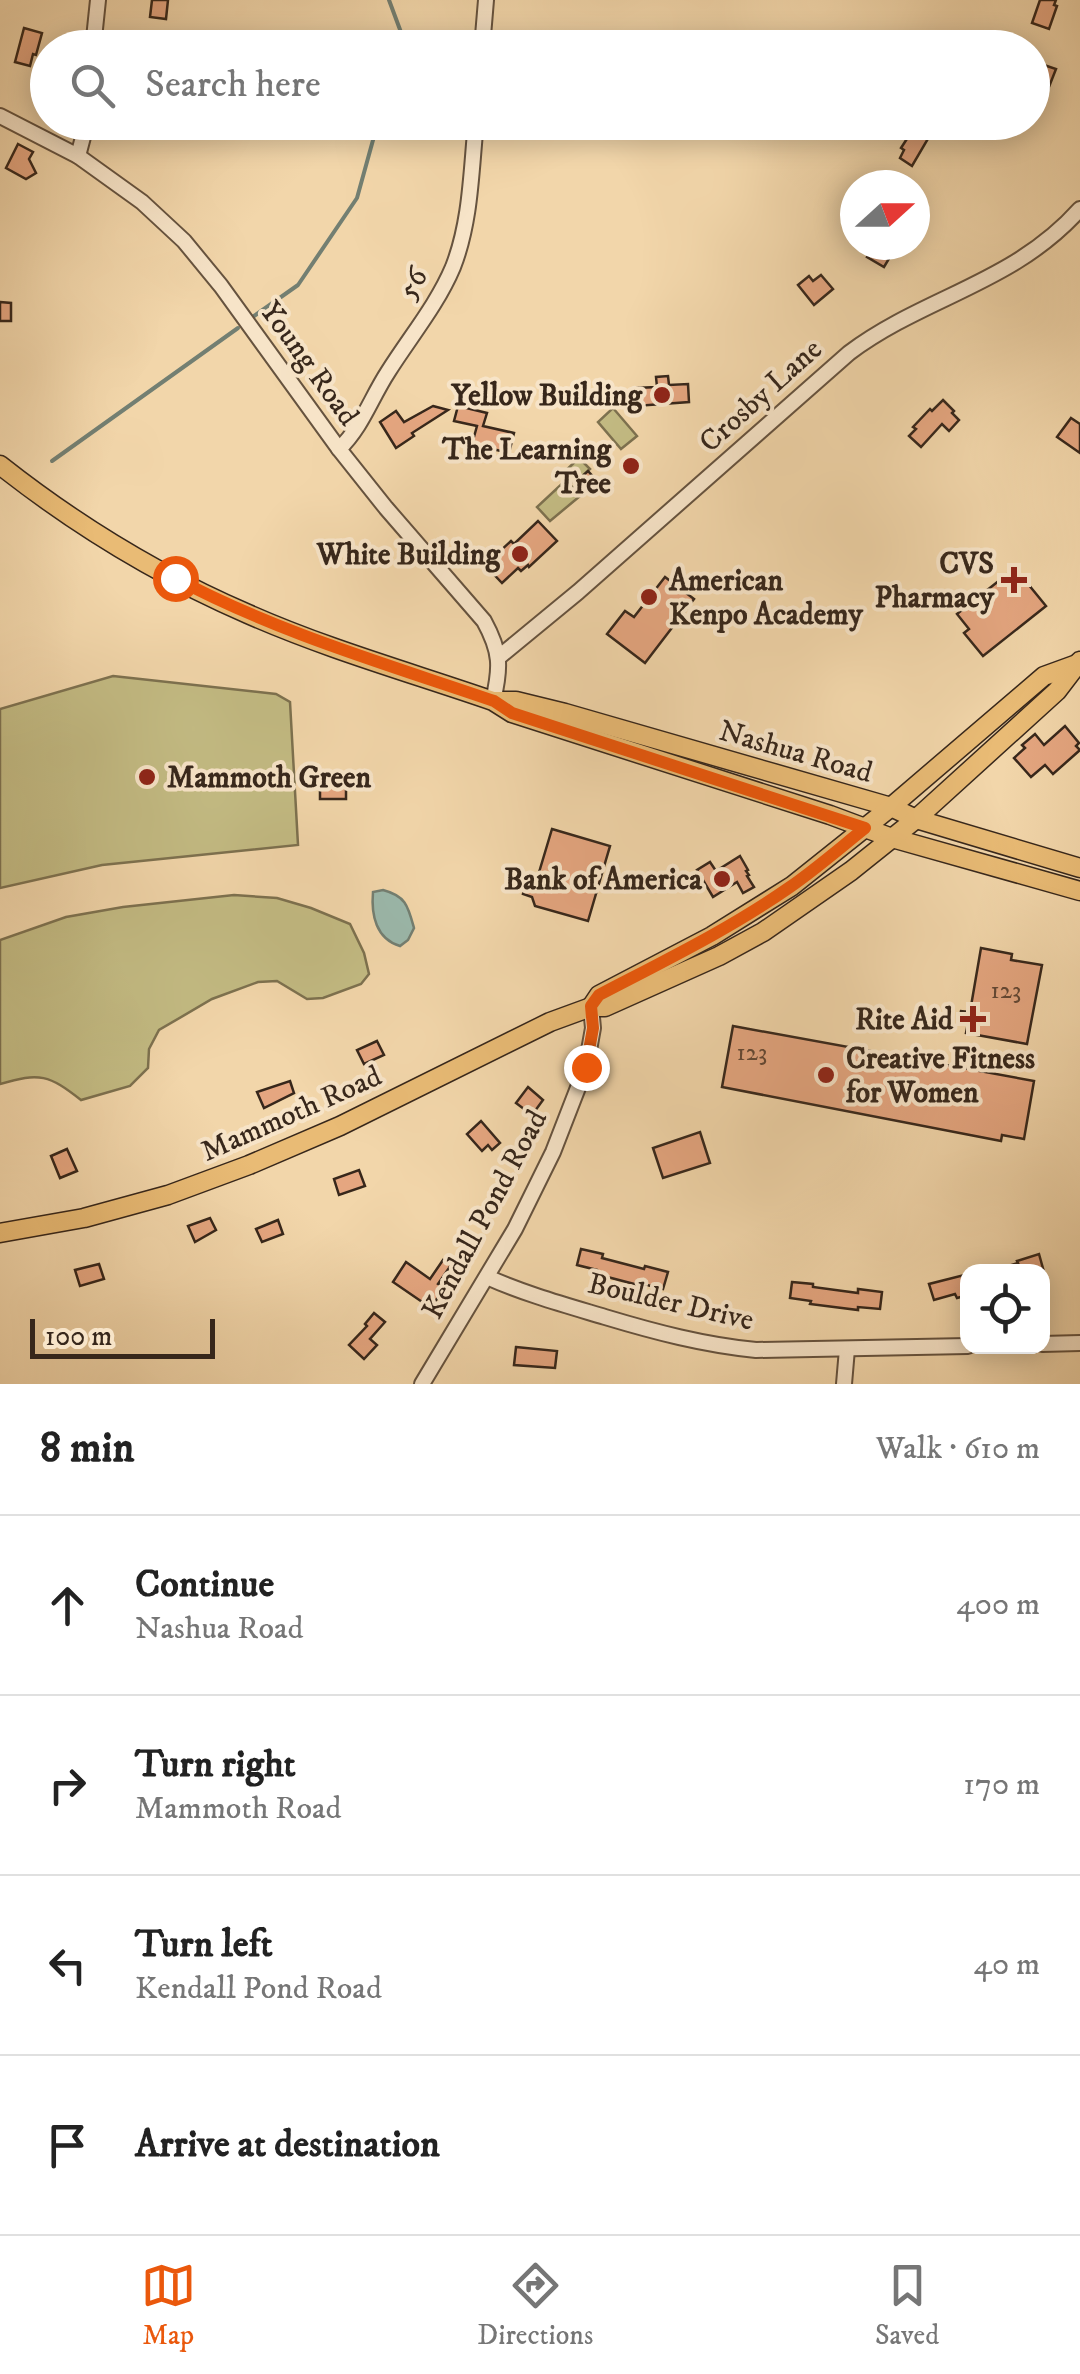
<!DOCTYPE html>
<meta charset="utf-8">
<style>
:root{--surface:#fff;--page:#f2f2f2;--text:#222;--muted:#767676;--line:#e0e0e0;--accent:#ea580c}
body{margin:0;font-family:"IM FELL DW Pica",serif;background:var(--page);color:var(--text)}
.controls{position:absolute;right:30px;bottom:30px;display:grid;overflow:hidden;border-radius:20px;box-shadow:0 5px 25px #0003}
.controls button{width:90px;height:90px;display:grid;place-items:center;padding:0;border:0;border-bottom:2px solid var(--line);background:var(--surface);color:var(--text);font:50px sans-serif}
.compass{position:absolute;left:840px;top:170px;width:90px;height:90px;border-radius:50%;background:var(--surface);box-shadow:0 5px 25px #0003;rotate:69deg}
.scale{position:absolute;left:30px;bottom:25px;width:185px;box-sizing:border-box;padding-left:10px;border:5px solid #37271b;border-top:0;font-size:28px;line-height:35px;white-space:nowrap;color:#37271b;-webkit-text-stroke:8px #f7e4c8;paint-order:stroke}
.stop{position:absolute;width:30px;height:30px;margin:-22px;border:8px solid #ea580c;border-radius:50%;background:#fff}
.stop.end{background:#ea580c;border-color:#fff;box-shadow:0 2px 10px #0008}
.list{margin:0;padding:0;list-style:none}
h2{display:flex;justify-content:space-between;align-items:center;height:130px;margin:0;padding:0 40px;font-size:42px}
h2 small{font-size:32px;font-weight:400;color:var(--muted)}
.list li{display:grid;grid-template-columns:65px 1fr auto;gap:30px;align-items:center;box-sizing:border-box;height:180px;padding:0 40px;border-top:2px solid var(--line)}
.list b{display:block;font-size:38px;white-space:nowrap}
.list p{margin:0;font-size:32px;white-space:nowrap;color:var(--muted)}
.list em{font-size:32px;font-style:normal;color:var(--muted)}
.icon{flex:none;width:55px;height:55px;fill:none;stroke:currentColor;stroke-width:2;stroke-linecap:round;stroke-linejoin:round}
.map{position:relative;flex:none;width:1080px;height:1384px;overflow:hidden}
.search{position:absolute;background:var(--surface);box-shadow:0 5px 25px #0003;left:30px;right:30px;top:30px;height:110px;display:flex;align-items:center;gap:25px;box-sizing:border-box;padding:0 35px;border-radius:55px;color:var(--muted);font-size:38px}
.sheet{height:850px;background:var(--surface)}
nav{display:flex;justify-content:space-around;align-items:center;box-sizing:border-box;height:140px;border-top:2px solid var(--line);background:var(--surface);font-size:28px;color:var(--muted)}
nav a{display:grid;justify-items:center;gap:5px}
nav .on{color:var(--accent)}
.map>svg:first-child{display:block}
.green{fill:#c3bb83;stroke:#7d714f;stroke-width:2.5}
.water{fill:#9bb9ac;stroke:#737f72;stroke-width:2.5}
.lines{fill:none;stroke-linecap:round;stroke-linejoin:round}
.stream{stroke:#737f72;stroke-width:4}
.building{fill:#e5a680;stroke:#37271b;stroke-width:2.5}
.minor-casing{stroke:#66533f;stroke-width:18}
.major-casing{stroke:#37271b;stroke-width:21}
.minor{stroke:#f7e4c8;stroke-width:14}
.major{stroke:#e9bb75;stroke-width:18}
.route{stroke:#ea580c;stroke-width:12}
.poi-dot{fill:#8f2418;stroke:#f7e4c8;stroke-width:4}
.labels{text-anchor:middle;stroke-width:8;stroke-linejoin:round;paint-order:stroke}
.number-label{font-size:25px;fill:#624734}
.street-label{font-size:30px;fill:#37271b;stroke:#f7e4c8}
.poi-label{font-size:30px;font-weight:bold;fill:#37271b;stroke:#f7e4c8;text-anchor:end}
</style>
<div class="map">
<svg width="1080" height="1384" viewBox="0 0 1080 1384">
<rect width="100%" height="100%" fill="#f2d6aa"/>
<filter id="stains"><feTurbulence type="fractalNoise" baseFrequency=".002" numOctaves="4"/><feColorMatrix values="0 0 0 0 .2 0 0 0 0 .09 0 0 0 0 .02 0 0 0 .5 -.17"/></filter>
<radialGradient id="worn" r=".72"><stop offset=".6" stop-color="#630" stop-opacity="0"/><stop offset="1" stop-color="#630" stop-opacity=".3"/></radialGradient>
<g class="green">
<path d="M613,408l24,28 -16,13 -23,-27z"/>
<path d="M579,458l11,11 -13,12 -3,-1 -4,4 10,12 -30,25 -13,-14 28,-26 -4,-6z"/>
<path d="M113,676l163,18 14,8 8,143 -196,20 -102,23v-179z"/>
<path d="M234,895l43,3 34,10 39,16 14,29 5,21 -8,10 -38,14 -16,1 -30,-18 -19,1 -46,17 -53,31 -10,19 -1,19 -18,18 -49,14c-32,-25 -41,-28 -81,-16v-144l66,-23 57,-10z"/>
</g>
<path class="water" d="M383,890c23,6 25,16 31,38l-6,12 -8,6c-24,-7 -29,-31 -27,-54z"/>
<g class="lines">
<g class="stream">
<path d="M389,0l13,35 -3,13"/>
<path d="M254,316l44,-31 59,-87 21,-76"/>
<path d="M52,461l186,-133"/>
</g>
</g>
<g class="building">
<path d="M152,0h16l-2,19 -16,-2z"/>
<path d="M1040,0h16l-2,5 3,1 -8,23 -17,-6z"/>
<path d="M24,28l18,5 -6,22 -3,-1 -3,12 -15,-4z"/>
<path d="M1038,63l18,6 -9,23 -15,-5v-23l5,2z"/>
<path d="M965,122h35l-8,15z"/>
<path d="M914,128l15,9 -17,29 -12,-8 4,-8 -3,-2z"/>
<path d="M18,144l15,8 -4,7 7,14 -10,6 -20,-11z"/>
<path d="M874,245h23l-13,22 -17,-10z"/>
<path d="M821,275l12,14 -19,16 -16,-20 11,-9 4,5z"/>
<path d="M0,302l11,1v18h-11z"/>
<path d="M668,376l1,9 19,-1 1,18 -53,4 -1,-18 22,-1 -1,-10z"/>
<path d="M943,400l11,11 -2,2 7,7 -10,11 -7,-7 -21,23 -12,-11 7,-7 -3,-2 17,-18 2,2z"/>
<path d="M433,406l15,4 -36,23 2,3 -18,12 -16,-26 16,-11 8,11z"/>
<path d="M458,406l29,7 -4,13 31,7 -5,20 -37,-9 5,-18 -23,-5z"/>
<path d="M1071,418l9,6v29l-23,-16z"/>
<path d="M588,471l10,11 -10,9 -10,-11z"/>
<path d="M538,521l19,20 -28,26 -1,-2 -7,6 -3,-3 -16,15 -17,-18 26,-24 3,3z"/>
<path d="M1015,568l31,38 -63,50 -19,-23 5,-4 -12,-15z"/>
<path d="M665,577l29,22 -49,64 -38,-29 18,-23 9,6z"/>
<path d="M1065,726l14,17 -3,3 4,4 -27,24 -8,-9 -14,12 -17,-19 11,-10 -3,-3 13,-11 9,11z"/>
<rect x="320" y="778" width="26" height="21"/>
<path d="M552,829l58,17 -22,75 -53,-15 -3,-9 -9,-3 5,-18 9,3z"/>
<path d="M740,856l8,14 -2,1 3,4 -2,1 7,11 -11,6 -6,-11 -24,15 -16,-27 13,-8 6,9z"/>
<path d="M981,948l31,6 -1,6 31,5 -15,79 -61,-11 2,-10 -9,-1 2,-11 9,1z"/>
<path d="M733,1026l301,55 -10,58 -22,-4 -1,6 -279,-54z"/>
<path d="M377,1041l7,14 -20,9 -7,-14z"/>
<path d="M290,1081l4,12 -30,15 -7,-16z"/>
<path d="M528,1087l15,13 -11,15 -16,-12z"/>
<path d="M481,1121l19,22 -8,7 -4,-5 -6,6 -15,-17z"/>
<path d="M700,1132l10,31 -47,15 -10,-30z"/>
<path d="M67,1149l10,22 -17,7 -9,-22z"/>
<path d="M359,1170l6,16 -26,9 -5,-16z"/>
<path d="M210,1218l6,12 -21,12 -7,-16z"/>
<path d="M278,1220l5,14 -21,8 -6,-13z"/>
<path d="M581,1249l22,5 -1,4 42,11 1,-3 23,6 -5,17 -20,-5 -1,2 -46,-12 1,-4 -20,-5z"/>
<path d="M1039,1254l5,18h-45v-3l19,-6 -1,-2z"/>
<path d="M443,1260l8,5 -13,19 6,4 -13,20 -38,-26 13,-20 24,17z"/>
<path d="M99,1264l5,15 -24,7 -5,-16z"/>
<path d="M968,1274v21l-11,3 -2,-4 -21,6 -5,-16z"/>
<path d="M792,1282l21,2v3l45,6v-4l24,3 -2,17 -22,-2v3l-48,-6 1,-3 -21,-3z"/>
<path d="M374,1313l11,9 -15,17 7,6 -13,14 -15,-14 18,-19 -2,-2z"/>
<path d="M516,1347l41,4 -2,17 -41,-3z"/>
</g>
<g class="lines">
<g class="minor-casing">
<g id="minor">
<path d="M93,48l5,-48"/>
<path d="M482,48l4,-48"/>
<path d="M0,116l78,40 64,46 42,39 37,45 118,163 47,59 98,113c17,31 17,46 9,80"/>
<path d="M78,156l9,-34"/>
<path d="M339,449c23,-22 32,-51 49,-77 22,-35 49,-67 65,-105 18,-46 18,-96 23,-145"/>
<path d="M499,657l79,-65 271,-239c76,-57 164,-69 231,-144"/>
<path d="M487,1277c38,17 78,28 118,40 50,15 99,28 151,33l212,-4"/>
<path d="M1042,1344l38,-1"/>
<path d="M422,1384l93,-155 38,-77 33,-85 7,-39 -2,-21"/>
<path d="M844,1384l3,-35"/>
</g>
</g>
<g class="major-casing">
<g id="major">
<path d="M0,465c76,60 160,111 248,149 79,35 164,59 245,87l19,12 318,102 62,23 188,53"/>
<path d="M494,701h22l49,12 326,94 25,12 164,49"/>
<path d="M591,1007l8,-12 113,-59 80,-50 99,-79 153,-131 33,-12"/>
<path d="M0,1233l84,-15 84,-23 81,-30 91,-39 210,-104 41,-15h14l114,-51 44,-24 88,-61 65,-52 141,-128 23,-30"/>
</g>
</g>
<use href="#minor" class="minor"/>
<use href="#major" class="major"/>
</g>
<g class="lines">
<path class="route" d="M175,578c101,54 211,86 319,123l18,12 353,115c-25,20 -49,41 -75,59 -60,42 -126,74 -191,108l-8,11 2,22 -7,39"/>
</g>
<g class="poi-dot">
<circle cx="662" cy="395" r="10"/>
<circle cx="631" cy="466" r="10"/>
<circle cx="520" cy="554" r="10"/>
<path d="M1009 565h10v10h10v10h-10v10h-10v-10h-10v-10h10z"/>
<circle cx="649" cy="597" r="10"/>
<circle cx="147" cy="777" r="10"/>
<circle cx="722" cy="879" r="10"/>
<path d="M968 1004h10v10h10v10h-10v10h-10v-10h-10v-10h10z"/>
<circle cx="826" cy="1075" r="10"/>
</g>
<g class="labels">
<g class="number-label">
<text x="1006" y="998">123</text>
<text x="752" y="1060">123</text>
</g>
<g class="street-label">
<text transform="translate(412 283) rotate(-60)" y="10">56</text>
<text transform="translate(310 363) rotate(54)" y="10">Young Road</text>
<text transform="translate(760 395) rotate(-42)" y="10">Crosby Lane</text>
<text transform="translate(796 751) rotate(16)" y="10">Nashua Road</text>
<text transform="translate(291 1113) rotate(-24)" y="10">Mammoth Road</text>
<text transform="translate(484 1214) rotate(-62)" y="10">Kendall Pond Road</text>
<text transform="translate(671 1301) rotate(13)" y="10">Boulder Drive</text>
</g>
<g class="poi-label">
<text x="642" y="405">Yellow Building</text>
<text x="611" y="459">The Learning<tspan x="611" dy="34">Tree</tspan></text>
<text x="500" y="564">White Building</text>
<text x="994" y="573">CVS<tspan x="994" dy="34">Pharmacy</tspan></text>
<text x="669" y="590" text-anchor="start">American<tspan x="669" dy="34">Kenpo Academy</tspan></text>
<text x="167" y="787" text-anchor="start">Mammoth Green</text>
<text x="702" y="889">Bank of America</text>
<text x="953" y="1029">Rite Aid</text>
<text x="846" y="1068" text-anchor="start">Creative Fitness<tspan x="846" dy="34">for Women</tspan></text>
</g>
</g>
<rect width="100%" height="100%" filter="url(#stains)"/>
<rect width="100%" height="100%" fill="url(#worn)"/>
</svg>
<div class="controls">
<button><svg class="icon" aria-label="locate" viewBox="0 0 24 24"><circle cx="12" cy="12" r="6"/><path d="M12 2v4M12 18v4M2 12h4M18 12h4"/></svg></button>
</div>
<svg class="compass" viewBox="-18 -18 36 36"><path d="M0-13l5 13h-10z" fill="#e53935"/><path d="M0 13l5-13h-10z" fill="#767676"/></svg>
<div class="scale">100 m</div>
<div class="stop" style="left:175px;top:578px"></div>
<div class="stop end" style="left:586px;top:1067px"></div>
<div class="search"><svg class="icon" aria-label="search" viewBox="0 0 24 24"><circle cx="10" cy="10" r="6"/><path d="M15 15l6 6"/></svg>Search here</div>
</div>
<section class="sheet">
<h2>8 min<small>Walk · 610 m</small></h2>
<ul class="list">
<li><svg class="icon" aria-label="ahead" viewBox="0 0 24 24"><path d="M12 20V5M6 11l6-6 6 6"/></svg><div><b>Continue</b><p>Nashua Road</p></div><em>400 m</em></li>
<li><svg class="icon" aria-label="right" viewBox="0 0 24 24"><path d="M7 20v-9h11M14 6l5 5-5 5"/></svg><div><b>Turn right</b><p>Mammoth Road</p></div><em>170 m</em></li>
<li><svg class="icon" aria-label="left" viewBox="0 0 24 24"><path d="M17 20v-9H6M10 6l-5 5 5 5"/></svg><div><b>Turn left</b><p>Kendall Pond Road</p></div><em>40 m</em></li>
<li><svg class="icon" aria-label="arrive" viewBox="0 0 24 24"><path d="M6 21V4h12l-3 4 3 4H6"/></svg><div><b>Arrive at destination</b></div></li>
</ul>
</section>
<nav>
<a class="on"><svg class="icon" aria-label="map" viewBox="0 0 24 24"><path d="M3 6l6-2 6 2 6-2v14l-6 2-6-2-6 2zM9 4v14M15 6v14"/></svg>Map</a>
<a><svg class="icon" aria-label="directions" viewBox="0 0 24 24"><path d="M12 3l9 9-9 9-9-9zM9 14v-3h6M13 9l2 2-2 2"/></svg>Directions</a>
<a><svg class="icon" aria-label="saved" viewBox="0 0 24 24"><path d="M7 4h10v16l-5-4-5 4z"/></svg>Saved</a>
</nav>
